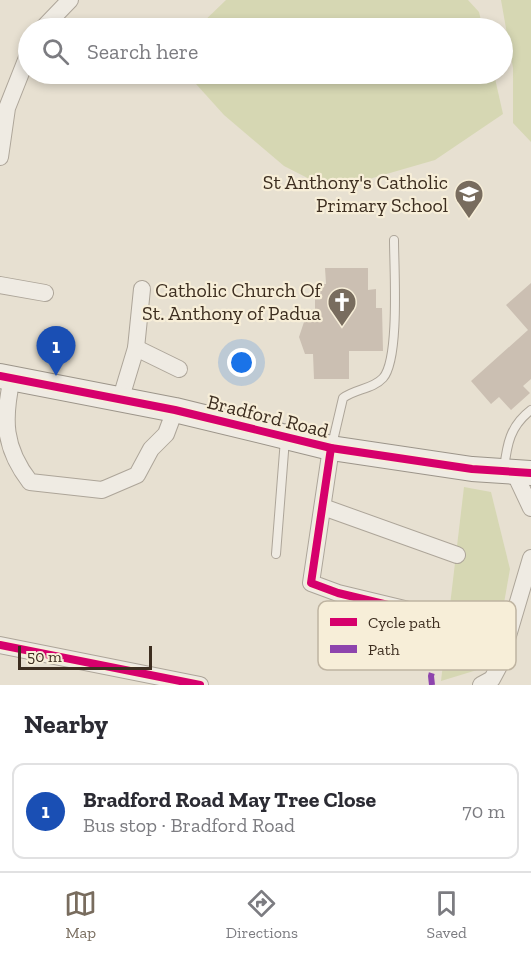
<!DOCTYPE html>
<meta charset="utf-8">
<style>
:root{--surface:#fff;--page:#f2f2f3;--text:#2b2b33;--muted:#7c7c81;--line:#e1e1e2;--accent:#786c5e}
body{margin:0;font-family:"Zilla Slab",serif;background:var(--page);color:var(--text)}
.scale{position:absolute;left:18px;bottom:15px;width:134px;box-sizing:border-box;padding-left:6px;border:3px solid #3d2e20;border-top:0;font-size:16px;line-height:21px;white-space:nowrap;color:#3d2e20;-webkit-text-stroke:4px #f7eed8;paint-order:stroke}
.you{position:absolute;left:242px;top:363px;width:21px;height:21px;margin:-15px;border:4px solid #fff;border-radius:50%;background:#1a73e8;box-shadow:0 0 0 9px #1a73e833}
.badge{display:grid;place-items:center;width:39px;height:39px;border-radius:50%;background:var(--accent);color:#fff;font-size:20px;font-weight:700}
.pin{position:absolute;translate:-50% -50px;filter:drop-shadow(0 2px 3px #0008)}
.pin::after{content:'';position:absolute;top:32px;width:21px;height:18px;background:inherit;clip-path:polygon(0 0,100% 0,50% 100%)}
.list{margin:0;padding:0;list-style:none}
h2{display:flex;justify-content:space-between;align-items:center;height:78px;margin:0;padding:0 24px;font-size:26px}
h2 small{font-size:20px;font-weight:400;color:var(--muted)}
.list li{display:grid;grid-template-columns:39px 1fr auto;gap:18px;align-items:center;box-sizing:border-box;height:96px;margin:0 12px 12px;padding:0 12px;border:2px solid var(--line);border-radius:12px}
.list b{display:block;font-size:22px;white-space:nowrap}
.list p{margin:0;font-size:20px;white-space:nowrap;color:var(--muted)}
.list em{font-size:20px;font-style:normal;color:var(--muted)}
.icon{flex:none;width:33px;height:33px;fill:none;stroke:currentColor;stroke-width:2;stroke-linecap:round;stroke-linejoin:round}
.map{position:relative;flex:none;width:531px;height:685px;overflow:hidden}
.search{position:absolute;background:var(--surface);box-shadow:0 3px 9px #0003;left:18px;right:18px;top:18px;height:66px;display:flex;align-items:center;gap:15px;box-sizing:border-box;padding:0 21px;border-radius:33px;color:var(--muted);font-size:22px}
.sheet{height:186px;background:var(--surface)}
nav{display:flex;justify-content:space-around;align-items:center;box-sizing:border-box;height:84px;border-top:2px solid var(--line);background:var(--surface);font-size:16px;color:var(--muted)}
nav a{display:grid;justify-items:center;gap:3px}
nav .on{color:var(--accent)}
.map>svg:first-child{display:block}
.green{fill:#d6d7b3}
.building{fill:#cbbfb2}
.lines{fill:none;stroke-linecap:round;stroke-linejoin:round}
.lane-casing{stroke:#ada599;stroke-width:10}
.street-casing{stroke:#ada599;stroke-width:18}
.secondary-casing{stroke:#9c958a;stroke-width:26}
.lane{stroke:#efebe3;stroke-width:8}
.street{stroke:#efebe3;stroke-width:16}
.secondary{stroke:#efebe3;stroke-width:24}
.quiet{stroke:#8e44ad;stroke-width:6;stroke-dasharray:12 6;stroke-linecap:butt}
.cycleway-casing{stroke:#f7eed8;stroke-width:11}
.cycleway{stroke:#d6006c;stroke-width:8}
.labels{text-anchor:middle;stroke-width:4.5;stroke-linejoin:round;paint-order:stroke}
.poi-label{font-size:20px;fill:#3d2e20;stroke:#f7eed8;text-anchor:end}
.street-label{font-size:20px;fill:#3d2e20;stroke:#f7eed8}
.key{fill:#f7eed8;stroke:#bfb4a1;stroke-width:1.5}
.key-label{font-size:16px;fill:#3d2e20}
</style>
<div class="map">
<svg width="531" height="685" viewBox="0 0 531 685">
<rect width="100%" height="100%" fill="#e7e0d1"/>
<g class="green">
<path d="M226,0h242l11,12 4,16h-286z"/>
<path d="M501,0h30v142l-18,-19v-55z"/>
<path d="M187,74h307l9,40 -68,46 -104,30 -47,-24 -60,-51z"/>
<path d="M464,487l27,5 19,77 -13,74 -20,27 -36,11z"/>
</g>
<g class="building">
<path d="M325,268h43v22l8,-1v19h6l1,43h-34v28h-35l-1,-25h-8l-6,-17 6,-18h10v-35h11z"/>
<path d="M531,283v96l-8,7 7,7 -19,17 -12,-13 -8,7 -20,-23 57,-51 -22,-25z"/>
</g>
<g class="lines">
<g class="lane-casing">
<g id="lane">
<path d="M332,445l11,-47c12,-9 30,-9 40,-20 17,-19 11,-111 11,-138"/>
<path d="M504,469c3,-25 6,-43 27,-59"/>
<path d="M276,554l9,-115"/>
</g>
</g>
<g class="street-casing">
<g id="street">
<path d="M43,28l27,-28"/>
<path d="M0,157l7,-49 21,-53"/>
<path d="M0,285l45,8"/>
<path d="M136,348l43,21"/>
<path d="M12,378c-9,41 -9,69 18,104l72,8 35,-15 14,-26 15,-15 9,-24"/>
<path d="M120,401l16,-53 6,-59"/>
<path d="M331,448l-20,135 27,10 104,25"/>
<path d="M515,474l16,34"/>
<path d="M323,507l134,48"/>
<path d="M0,645l200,40"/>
<path d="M481,685l11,-6 7,-13 32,-108"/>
</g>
</g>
<g class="secondary-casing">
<path id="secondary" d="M0,376l175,34 156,38 141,21 59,4"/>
</g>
<use href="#lane" class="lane"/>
<use href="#street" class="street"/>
<use href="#secondary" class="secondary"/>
<path class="quiet" d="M432,685l-1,-9 9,-32 2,-26"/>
<g class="cycleway-casing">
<g id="cycleway">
<path d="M0,376l175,34 156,38 141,21 59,4"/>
<path d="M331,448l-20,135 27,10 104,25"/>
<path d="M0,645l200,40"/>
</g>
</g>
<use href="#cycleway" class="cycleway"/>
</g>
<defs>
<g id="school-pin" transform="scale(1.5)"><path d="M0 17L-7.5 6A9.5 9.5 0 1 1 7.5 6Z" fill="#786c5e" stroke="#f7eed8"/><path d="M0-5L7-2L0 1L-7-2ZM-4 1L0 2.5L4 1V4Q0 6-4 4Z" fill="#fff"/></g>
<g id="church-pin" transform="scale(1.5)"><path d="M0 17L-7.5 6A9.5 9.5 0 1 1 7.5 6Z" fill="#786c5e" stroke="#f7eed8"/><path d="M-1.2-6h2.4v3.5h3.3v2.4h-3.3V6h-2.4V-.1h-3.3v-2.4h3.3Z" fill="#fff"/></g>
</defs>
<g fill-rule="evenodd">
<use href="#school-pin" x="469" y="194"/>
<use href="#church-pin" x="342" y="302"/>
</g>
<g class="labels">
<g class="poi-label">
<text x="448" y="189">St Anthony's Catholic<tspan x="448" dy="23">Primary School</tspan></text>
<text x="321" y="297">Catholic Church Of<tspan x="321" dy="23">St. Anthony of Padua</tspan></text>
</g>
<g class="street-label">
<text transform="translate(268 416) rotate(14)" y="7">Bradford Road</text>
</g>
</g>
<rect x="318" y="601" width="198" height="69" rx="9" class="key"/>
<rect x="330" y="618" width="27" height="8" fill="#d6006c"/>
<rect x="330" y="645" width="27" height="8" fill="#8e44ad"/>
<g class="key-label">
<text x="368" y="628">Cycle path</text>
<text x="368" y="655">Path</text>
</g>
</svg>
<div class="scale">50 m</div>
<div class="you"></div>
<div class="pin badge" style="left:56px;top:376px;background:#1a4fb4">1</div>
<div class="search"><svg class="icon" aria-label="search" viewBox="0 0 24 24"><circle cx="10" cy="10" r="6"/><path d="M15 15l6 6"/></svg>Search here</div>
</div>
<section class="sheet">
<h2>Nearby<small></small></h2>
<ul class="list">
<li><span class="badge" style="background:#1a4fb4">1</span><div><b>Bradford Road May Tree Close</b><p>Bus stop · Bradford Road</p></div><em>70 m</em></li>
</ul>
</section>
<nav>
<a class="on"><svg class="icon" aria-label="map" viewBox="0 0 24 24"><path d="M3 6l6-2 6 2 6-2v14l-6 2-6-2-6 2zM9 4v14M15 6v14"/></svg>Map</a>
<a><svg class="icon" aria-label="directions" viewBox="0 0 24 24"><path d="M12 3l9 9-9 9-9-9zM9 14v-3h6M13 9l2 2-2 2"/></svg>Directions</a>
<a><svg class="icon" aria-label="saved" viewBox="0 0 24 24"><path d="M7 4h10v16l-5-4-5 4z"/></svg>Saved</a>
</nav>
